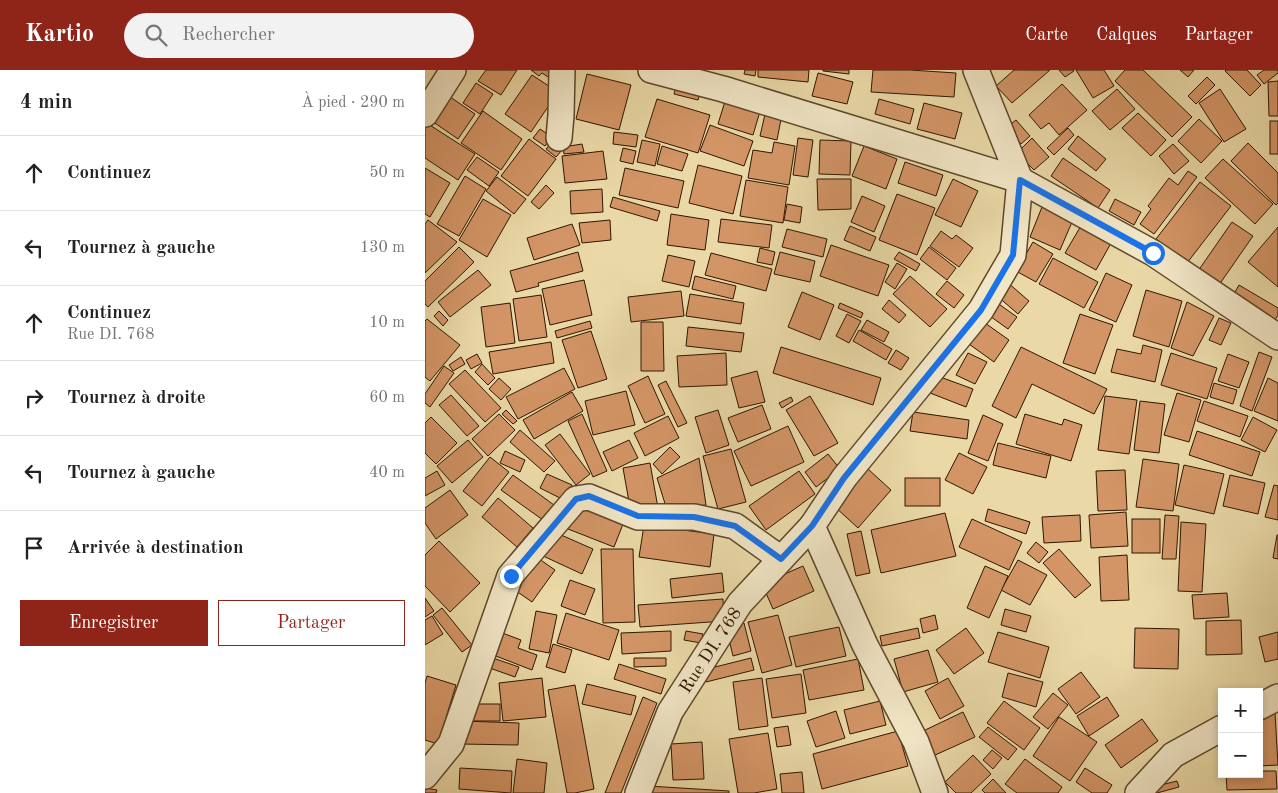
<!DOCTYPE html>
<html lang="fr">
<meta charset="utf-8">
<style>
:root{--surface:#fff;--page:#f2f2f2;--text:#222;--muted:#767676;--line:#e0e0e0;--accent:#8f2418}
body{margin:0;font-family:"Old Standard TT",serif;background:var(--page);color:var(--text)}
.controls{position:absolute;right:15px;bottom:15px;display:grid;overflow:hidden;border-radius:0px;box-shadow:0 2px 8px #0003}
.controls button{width:45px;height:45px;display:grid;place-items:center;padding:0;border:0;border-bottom:1px solid var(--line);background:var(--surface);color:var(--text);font:25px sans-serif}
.stop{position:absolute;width:15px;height:15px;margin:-11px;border:4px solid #1a73e8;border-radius:50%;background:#fff}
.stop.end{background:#1a73e8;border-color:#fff;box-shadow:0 1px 5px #0008}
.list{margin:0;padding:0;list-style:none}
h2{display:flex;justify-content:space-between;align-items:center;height:65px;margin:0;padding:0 20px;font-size:21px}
h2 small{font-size:16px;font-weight:400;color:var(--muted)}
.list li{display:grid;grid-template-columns:32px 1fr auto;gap:15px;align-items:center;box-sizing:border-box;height:75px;padding:0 20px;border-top:1px solid var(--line)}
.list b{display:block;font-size:19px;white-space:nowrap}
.list p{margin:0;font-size:16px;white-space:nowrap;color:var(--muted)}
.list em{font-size:16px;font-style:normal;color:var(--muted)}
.actions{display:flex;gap:10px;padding:15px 20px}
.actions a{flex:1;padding:11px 0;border:1px solid var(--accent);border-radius:0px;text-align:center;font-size:18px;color:var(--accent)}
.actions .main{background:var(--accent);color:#fff}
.icon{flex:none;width:28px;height:28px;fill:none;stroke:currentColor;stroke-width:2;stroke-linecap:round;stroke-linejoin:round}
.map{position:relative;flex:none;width:853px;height:723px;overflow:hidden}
header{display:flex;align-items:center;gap:30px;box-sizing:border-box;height:70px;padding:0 25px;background:var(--accent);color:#fff}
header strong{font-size:24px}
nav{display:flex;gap:28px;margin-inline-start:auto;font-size:18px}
.search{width:350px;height:45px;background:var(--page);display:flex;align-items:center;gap:12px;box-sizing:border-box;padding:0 18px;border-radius:28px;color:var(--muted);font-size:19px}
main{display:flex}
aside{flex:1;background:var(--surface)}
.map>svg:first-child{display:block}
.building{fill:#d39566;stroke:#301600}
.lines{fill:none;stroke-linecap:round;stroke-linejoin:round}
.minor-casing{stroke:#5e472a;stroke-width:28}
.minor{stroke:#f1e6c6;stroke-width:25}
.route{stroke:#1a73e8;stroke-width:6}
.labels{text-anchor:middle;stroke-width:4;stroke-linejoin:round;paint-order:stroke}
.street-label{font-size:18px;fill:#301600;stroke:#f1e6c6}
</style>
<header>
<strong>Kartio</strong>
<div class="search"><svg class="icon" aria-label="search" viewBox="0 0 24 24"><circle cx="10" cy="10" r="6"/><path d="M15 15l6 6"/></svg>Rechercher</div>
<nav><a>Carte</a><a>Calques</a><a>Partager</a></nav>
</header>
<main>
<aside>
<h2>4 min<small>À pied · 290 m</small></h2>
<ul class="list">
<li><svg class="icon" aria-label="ahead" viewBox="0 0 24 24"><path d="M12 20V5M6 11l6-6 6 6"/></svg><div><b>Continuez</b></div><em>50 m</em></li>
<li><svg class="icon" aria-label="left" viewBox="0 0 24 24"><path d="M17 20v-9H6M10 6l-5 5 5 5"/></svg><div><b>Tournez à gauche</b></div><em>130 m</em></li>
<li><svg class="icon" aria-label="ahead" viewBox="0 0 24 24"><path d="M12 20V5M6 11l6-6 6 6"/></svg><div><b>Continuez</b><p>Rue DI. 768</p></div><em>10 m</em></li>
<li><svg class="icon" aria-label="right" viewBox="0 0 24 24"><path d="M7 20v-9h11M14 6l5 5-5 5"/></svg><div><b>Tournez à droite</b></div><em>60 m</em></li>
<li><svg class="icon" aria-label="left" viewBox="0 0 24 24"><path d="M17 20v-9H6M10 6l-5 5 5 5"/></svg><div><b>Tournez à gauche</b></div><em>40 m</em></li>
<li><svg class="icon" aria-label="arrive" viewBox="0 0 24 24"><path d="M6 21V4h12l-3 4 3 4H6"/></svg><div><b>Arrivée à destination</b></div></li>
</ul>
<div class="actions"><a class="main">Enregistrer</a><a>Partager</a></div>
</aside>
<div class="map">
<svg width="853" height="723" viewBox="0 0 853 723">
<rect width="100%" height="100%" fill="#ead9a7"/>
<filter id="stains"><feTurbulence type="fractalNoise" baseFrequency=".004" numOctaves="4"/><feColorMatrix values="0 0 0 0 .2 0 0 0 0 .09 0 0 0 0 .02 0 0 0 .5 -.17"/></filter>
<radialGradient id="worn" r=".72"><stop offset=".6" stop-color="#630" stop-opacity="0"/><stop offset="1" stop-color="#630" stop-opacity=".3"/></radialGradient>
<g class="building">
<path d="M61,0h31l-16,25 -23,-14z"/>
<path d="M106,0h26l-6,9 -9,-6 -3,3z"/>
<path d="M320,0h11l-1,6 -11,-2z"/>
<path d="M333,0h51l-1,12 -50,-5z"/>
<path d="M398,0h26v4l-26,-3z"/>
<path d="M448,0h37l46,3 -2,24 -83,-5z"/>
<path d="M589,0h36l-38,33 -16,-17z"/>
<path d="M634,0h14l1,1 -9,6z"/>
<path d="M651,0h28l10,16 -21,12z"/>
<path d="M700,0h18l49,47 -20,20 -57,-56z"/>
<path d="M755,0h14l-6,7z"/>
<path d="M801,0h21l14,15 -11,11 -25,-25z"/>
<path d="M839,0h14v3l-14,11 -7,-9z"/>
<path d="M393,3l35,9 -6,22 -35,-8z"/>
<path d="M162,4l44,11 -12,45 -43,-11z"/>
<path d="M107,5l26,17 -27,40 -26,-18z"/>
<path d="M782,7l8,8 -19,19 -8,-8z"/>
<path d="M853,11v35h-9l-1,-34z"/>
<path d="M51,13l17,11 -13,20 -17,-11z"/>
<path d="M252,13l24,7 -3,10 -24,-6z"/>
<path d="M637,14l25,26 -28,25 -10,-12 -8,6 -12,-14z"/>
<path d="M692,19l18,20 -25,21 -18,-19z"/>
<path d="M795,19l26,40 -22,13 -25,-39z"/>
<path d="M18,22l32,22 -17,25 -32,-22z"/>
<path d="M301,28l35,10 -8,27 -35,-11z"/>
<path d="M232,29l53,16 -12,38 -53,-16z"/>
<path d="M454,29l35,10 -4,15 -35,-10z"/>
<path d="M499,33l38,10 -7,26 -38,-10z"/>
<path d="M341,40l16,4 -5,26 -17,-4z"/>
<path d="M58,41l39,28 -21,31 -40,-27z"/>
<path d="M713,43l28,27 -15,16 -29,-28z"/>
<path d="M774,49l23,22 -21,22 -23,-22z"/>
<path d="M591,50l14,16 -9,8 -14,-17z"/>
<rect x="845" y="51" width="8" height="33"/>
<path d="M0,52l50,32 -17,26 -33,-22z"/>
<path d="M285,55l43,16 -9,25 -44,-15z"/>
<path d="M643,58l6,7 -20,20 -7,-7z"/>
<path d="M115,59l12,8 -7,9 -12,-8z"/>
<path d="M189,62l24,3 -2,12 -23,-3z"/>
<path d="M653,66l28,23 -10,12 -28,-22z"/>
<path d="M373,68l15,2 -5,37 -15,-2z"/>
<path d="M607,68l17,19 -15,13 -17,-17z"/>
<path d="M104,69l27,20 -28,37 -27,-20z"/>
<path d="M217,70l18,4 -5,22 -18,-4z"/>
<path d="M395,70l31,1 -1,34 -31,-1z"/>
<path d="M127,72l10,8 -6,7 -10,-8z"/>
<path d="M349,72l21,4 -6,39 -41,-7 5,-28 19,3z"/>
<path d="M823,73l30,30v30l-2,2 -45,-44z"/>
<path d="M157,74l2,8 -20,2 -1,-7z"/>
<path d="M748,74l16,17 -15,13 -15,-18z"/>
<path d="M237,76l26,8 -6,17 -25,-7z"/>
<path d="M439,76l33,13 -11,30 -34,-13z"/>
<path d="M198,78l13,3 -3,13 -13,-3z"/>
<path d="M178,81l4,28 -42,4 -3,-27z"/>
<path d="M52,87l22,15 -10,14 -22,-16z"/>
<path d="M638,88l47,32 -12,18 -47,-32z"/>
<path d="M798,89l50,45 -18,20 -50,-46z"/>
<path d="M480,92l38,13 -7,21 -38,-13z"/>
<path d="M273,95l44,11 -9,38 -44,-11z"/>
<path d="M0,98l25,15 -20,34 -5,-3z"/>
<path d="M200,98l59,13 -6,27 -59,-13z"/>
<path d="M763,101l9,6 -43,57 -14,-10 11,-15 -3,-3 21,-28 9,7z"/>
<path d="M40,106l21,13 -27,47 -22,-12z"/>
<path d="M72,107l29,22 -12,15 -28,-23z"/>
<path d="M392,109h34v30l-33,1z"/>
<path d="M528,109l25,12 -17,36 -26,-12z"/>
<path d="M321,110l42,7 -5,36 -43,-7z"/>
<path d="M775,112l31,24 -44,57 -31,-24z"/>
<path d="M121,115l8,8 -15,16 -8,-7z"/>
<path d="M177,119l1,23 -32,2 -1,-23z"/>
<path d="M472,124l38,14 -18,47 -38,-15z"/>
<path d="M437,126l23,10 -11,26 -23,-10z"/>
<path d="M188,127l47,14 -3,10 -47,-14z"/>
<path d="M58,129l28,16 -24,42 -28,-17z"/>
<path d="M690,129l26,13 -7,13 -25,-14z"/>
<path d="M619,132l31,13 -15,35 -30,-13z"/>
<path d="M362,134l15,3 -2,16 -16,-3z"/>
<path d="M246,144l38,6 -4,30 -38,-5z"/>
<path d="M296,149l51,6 -3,23 -51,-6z"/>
<path d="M660,149l30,17 -19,34 -31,-17z"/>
<path d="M3,150l29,22 -32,31v-49z"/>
<path d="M185,150l1,20 -29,3 -3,-20z"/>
<path d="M807,152l21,14 -34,49 -21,-14z"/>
<path d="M147,154l8,21 -46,15 -7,-22z"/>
<path d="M425,156l26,11 -6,14 -26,-11z"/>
<path d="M853,157v60l-30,-25z"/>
<path d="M362,159l40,10 -4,18 -41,-10z"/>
<path d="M516,161l11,8 4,-4 17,13 -14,19 -29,-21z"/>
<path d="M608,172l20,12 -17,28 -20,-11z"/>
<path d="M406,175l58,20 -11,31 -58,-20z"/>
<path d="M34,177l15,15 -46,45 -3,-3v-23z"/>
<path d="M504,177l27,21 -9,12 -27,-21z"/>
<path d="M335,178l15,4 -3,13 -15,-3z"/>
<path d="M153,182l5,19 -45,12 1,3 -23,6 -6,-21z"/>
<path d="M355,182l35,9 -5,21 -36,-8z"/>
<path d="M474,182l21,12 -4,7 -22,-12z"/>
<path d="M286,183l61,16 -6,22 -61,-16z"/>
<path d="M243,185l27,6 -6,26 -27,-6z"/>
<path d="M628,188l45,24 -14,26 -45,-24z"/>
<path d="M472,193l10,6 -12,20 -10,-7z"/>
<path d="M53,200l13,15 -41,32 -12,-15z"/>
<path d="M681,203l26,12 -16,37 -27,-12z"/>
<path d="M270,206l41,10 -3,13 -41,-10z"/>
<path d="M485,206l37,33 -17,18 -37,-33z"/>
<path d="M159,210l8,35 -42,10 -8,-36z"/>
<path d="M522,211l17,14 -10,13 -18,-14z"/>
<path d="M582,212l22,19 -11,13 -22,-19z"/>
<path d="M814,215l39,23v7l-5,8 -42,-24z"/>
<path d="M721,220l36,11 -13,46 -36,-11z"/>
<path d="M256,221l3,25 -53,6 -3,-25z"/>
<path d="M377,222l32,13 -14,35 -32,-13z"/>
<path d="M265,224l54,9 -3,21 -55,-8z"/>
<path d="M116,225l6,42 -28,4 -6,-42z"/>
<path d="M464,230l17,15 -7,8 -17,-14z"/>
<path d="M571,232l21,15 -9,12 -21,-15z"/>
<path d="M762,232l27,14 -21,40 -22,-8z"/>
<path d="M85,233l5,40 -29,4 -5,-40z"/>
<path d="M415,233l23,10 -2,5 -23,-10z"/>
<path d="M14,241l9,9 -5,6 -9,-10z"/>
<path d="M422,244l14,7 -12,22 -13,-7z"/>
<path d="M655,244l33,11 -18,49 -32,-11z"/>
<path d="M794,248l12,5 -10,22 -12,-5z"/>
<path d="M2,249l33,26 -30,36 -5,-4v-56z"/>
<path d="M442,250l22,12 -5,10 -23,-12z"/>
<path d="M165,251l2,7 -35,10 -2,-7z"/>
<path d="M216,252h22l1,49h-23z"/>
<path d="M560,253l24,17 -15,22 -25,-18z"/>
<path d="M263,257l56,6 -3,19 -55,-6z"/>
<path d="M434,260l33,19 -6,11 -33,-19z"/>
<path d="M166,261l16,48 -29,9 -16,-48z"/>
<path d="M126,272l3,21 -61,11 -4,-22z"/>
<path d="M718,275l19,5 -7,32 -44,-10 6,-23 24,5z"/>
<path d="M356,277l100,31 -8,27 -100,-32z"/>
<path d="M596,277l86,42 -13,25 -62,-30 -16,34 -24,-12z"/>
<path d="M471,280l13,8 -8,12 -13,-7z"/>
<path d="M834,282l13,5 -20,54 -12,-5z"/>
<path d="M301,283l1,32 -48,2 -2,-31z"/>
<path d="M543,283l19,9 -12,22 -19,-9z"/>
<path d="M746,283l46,15 -10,31 -46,-14z"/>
<path d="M52,284l5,9 -11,6 -5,-9z"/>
<path d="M803,284l21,8 -10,26 -21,-7z"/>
<path d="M36,287l4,7 -12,7 -4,-6z"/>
<path d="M57,294l13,14 -7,7 -13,-13z"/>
<path d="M19,296l10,7 -24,34 -5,-4v-9z"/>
<path d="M139,298l11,21 -57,30 -12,-22z"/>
<path d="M40,300l36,38 -16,14 -36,-38z"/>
<path d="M332,301l8,31 -26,6 -8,-30z"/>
<path d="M507,304l41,15 -7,18 -41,-16z"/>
<path d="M223,306l17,38 -20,9 -17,-37z"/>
<path d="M74,308l12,11 -10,11 -12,-11z"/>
<path d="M843,308l10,5v38l-24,-10z"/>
<path d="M241,311l21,42 -9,4 -20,-42z"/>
<path d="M789,313l23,7 -4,14 -23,-7z"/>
<path d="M201,321l9,34 -42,10 -8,-34z"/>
<path d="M147,322l11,19 -49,28 -11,-19z"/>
<path d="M752,323l24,7 -12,42 -25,-7z"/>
<path d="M26,325l28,31 -12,10 -28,-31z"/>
<path d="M385,326l28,47 -24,13 -28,-46z"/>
<path d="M680,326l32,4 -8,54 -31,-4z"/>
<path d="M366,327l2,4 -11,7 -3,-5z"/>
<path d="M715,331l25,3 -6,49 -25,-3z"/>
<path d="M779,331l44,15 -8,21 -43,-16z"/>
<path d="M337,335l9,24 -33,13 -10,-24z"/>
<path d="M81,340l11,11 -4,3 -11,-10z"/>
<path d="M293,340l11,35 -23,8 -11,-36z"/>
<path d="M488,342l56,8 -2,19 -57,-8z"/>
<path d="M74,344l16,16 -27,26 -16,-17z"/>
<path d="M157,344l25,57 -14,6 -25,-56z"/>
<path d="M600,344l37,11 2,-6 18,6 -11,36 -55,-17z"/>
<path d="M558,345l20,9 -15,37 -20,-8z"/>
<path d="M243,346l11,22 -34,18 -11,-23z"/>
<path d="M6,347l26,26 -21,21 -11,-11v-30z"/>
<path d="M828,347l24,13 -12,22 -24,-12z"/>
<path d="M363,356l16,36 -53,24 -17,-35z"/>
<path d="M95,360l35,31 -11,11 -34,-30z"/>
<path d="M772,361l63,21 -8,24 -63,-21z"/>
<path d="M135,364l30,40 -14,11 -31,-40z"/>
<path d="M43,370l15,17 -31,26 -15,-17z"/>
<path d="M204,370l9,18 -26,13 -9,-19z"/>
<path d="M573,373l53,13 -5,22 -53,-13z"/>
<path d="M245,377l10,10 -18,17 -9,-10z"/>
<path d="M306,379l15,53 -28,7 -15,-53z"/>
<path d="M80,381l20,9 -5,12 -20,-9z"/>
<path d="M534,383l28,14 -14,27 -28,-14z"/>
<path d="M403,384l12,15 -24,18 -11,-15z"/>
<path d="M65,387l19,15 -27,34 -19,-15z"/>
<path d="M274,388l7,47 -39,5 -10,-32z"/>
<path d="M718,389l36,5 -6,47 -37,-4z"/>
<path d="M225,393l8,45 -27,5 -8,-45z"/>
<path d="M759,395l40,9 -10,40 -39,-9z"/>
<path d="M443,399l23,21 -33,38 -24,-22z"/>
<path d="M700,400l2,40 -29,1 -2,-40z"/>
<path d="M12,401l8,14 -20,11v-18z"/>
<path d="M374,401l16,23 -49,36 -17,-24z"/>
<path d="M122,404l25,11 -8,15 -24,-12z"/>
<path d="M88,405l41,30 -11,15 -42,-30z"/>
<path d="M805,405l35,8 -7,31 -35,-8z"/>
<rect x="480" y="408" width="35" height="28"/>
<path d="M849,415l4,1v34l-13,-3z"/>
<path d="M25,420l18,25 -32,24 -11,-16v-15z"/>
<path d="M73,428l35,30 -16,19 -35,-30z"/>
<path d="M154,432l46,17 -11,28 -46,-18z"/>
<path d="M563,439l42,13 -4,12 -41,-13z"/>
<path d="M701,442l2,34 -37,2 -2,-33z"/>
<path d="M520,443l11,43 -75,17 -10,-43z"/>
<path d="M655,445l1,26 -37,2 -2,-26z"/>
<path d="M740,445l14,1 -3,43h-14z"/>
<path d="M547,449l50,23 -13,28 -50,-23z"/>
<rect x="707" y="449" width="28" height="34"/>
<path d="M756,452l25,2 -4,68 -24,-1z"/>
<path d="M219,455l70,9 -4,33 -71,-10z"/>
<path d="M127,461l41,18 -11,25 -41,-19z"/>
<path d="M436,461l9,42 -14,3 -9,-42z"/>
<path d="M852,465h1v24l-5,-1z"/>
<path d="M14,471l41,42 -30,29 -25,-26v-31z"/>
<path d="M611,472l12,10 -9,11 -12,-10z"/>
<path d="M176,479h32l2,73 -32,1z"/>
<path d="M634,479l32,36 -16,13 -32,-35z"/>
<path d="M107,484l23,16 -23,32 -23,-16z"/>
<path d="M702,485l2,45 -28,1 -2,-44z"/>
<path d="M593,490l29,15 -17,30 -29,-15z"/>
<path d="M378,496l11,25 -41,18 -11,-25z"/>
<path d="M560,496l23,10 -19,42 -22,-10z"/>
<path d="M297,503l2,19 -52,6 -2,-19z"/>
<path d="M145,510l25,9 -10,26 -24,-9z"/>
<path d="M802,523l2,24 -35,2 -2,-24z"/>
<path d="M0,528l9,13 -9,6z"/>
<path d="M298,529l1,22 -84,6 -2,-22z"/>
<path d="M17,538l30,37 -10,7 -29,-37z"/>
<path d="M580,539l26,7 -5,16 -25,-7z"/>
<path d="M111,541l21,4 -8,38 -20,-4z"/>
<path d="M141,543l53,17 -10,30 -52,-17z"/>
<path d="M353,545l14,50 -30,8 -14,-51z"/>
<path d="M510,545l3,14 -15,4 -3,-14z"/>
<path d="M7,546l11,18 -18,11v-25z"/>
<path d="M816,550l1,34 -36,1v-34z"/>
<path d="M319,553l7,28 -18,5 -7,-29z"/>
<path d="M414,557l7,29 -50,11 -7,-30z"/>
<path d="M493,558l2,10 -38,8 -2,-10z"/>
<path d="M541,558l18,25 -30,21 -18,-24z"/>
<path d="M710,558l44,1 -1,40 -44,-1z"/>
<path d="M72,561l24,9 -3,8 19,7 -5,15 -44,-17z"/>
<path d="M246,561v20l-49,3 -1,-21z"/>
<path d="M261,561l17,3 -2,9 -17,-3z"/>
<path d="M573,562l51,15 -9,31 -52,-16z"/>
<path d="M853,562v27l-13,3 -6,-25z"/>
<path d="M128,574l19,6 -7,23 -19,-6z"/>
<path d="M503,580l10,32 -35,10 -9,-33z"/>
<path d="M62,586l32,11 -4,10 -31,-11z"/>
<path d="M209,588h32v8l-32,1z"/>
<path d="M326,588l3,12 -48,12 -3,-12z"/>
<path d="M433,589l6,31 -55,10 -6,-30z"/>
<path d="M194,594l47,15 -5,15 -47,-15z"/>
<path d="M656,602l19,25 -24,17 -18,-25z"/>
<path d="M583,603l35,9 -7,25 -34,-10z"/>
<path d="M376,604l5,39 -34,5 -6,-39z"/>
<path d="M2,606l29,9 -18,59 -13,-4v-57z"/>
<path d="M117,608l4,39 -43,4 -4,-38z"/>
<path d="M337,608l6,48 -29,4 -6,-48z"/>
<path d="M523,608l16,28 -24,13 -15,-28z"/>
<path d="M162,614l49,12 -5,19 -49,-11z"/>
<path d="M150,615l19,104 -19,4h-8l-19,-103z"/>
<path d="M628,623l15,12 -20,24 -15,-12z"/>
<path d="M218,627l14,6 -36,90h-16z"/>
<path d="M682,627l12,19 -30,20 -12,-20z"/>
<path d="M455,631l6,24 -36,9 -6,-24z"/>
<path d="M579,631l36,27 -16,22 -37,-27z"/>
<rect x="45" y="634" width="30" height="17"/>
<path d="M411,641l9,27 -29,9 -9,-26z"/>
<path d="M538,642l12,25 -42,19 -12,-24z"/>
<path d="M850,643l3,52 -19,1v-47z"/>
<path d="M634,647l38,25 -27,39 -37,-25z"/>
<path d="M717,649l16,22 -37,27 -16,-23z"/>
<path d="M37,651l57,2 -1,22 -57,-1z"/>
<path d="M363,656l3,19 -14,2 -3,-19z"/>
<path d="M563,657l29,22 -9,11 -29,-23z"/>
<path d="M473,661l10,35 -86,23 -9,-35z"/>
<path d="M343,663l9,56 -23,4h-16l-9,-54z"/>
<path d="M277,672l2,37 -31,1 -2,-36z"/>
<path d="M567,680l10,8 -9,11 -10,-9z"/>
<path d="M548,685l18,19 -20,19h-15l-11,-11z"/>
<path d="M92,689l30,4 -3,30h-31z"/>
<path d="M600,689l37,28 -4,6h-41l-12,-9z"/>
<path d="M35,698l52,3 -1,22 -52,-4z"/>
<path d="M660,698l27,17 -5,8h-15l-16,-11z"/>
<path d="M834,701h17l1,18 -50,1 -1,-16h33z"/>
<path d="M377,702l2,21h-22l-2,-19z"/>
<path d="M568,709l13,14h-21l-3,-3z"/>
<path d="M752,711l2,6 -22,6h-11l-1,-4z"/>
<path d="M223,716l81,5v2h-82z"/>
<path d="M0,718l12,2 -1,3h-11z"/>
</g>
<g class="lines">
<g class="minor-casing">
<g id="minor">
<path d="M226,0l72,19 297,91 133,73 125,84"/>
<path d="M0,44l28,-44"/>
<path d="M134,68l2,-23 1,-45"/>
<path d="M834,637l19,-10"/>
<path d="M0,706l26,-32 59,-168 66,-77 13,-2 49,20h56l41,9 46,33"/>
<path d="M213,723l32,-81 70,-109 72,-77"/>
<path d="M510,723l-19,-51 -51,-97 -53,-119 32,-48 137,-168 32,-55 7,-75 -44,-110"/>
<path d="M713,723l35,-38 49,-27"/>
</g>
</g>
<use href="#minor" class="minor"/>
</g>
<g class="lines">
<path class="route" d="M86,506l65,-77 13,-3 49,20 56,1 41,9 46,33 31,-33 32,-48 137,-168 32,-55 7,-75 133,73"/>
</g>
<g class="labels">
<g class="street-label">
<text transform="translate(285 580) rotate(-57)" y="6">Rue DI. 768</text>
</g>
</g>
<rect width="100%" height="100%" filter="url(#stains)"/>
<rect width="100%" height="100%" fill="url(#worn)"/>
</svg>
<div class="controls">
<button>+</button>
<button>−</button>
</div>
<div class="stop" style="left:728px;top:183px"></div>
<div class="stop end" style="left:86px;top:506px"></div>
</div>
</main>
